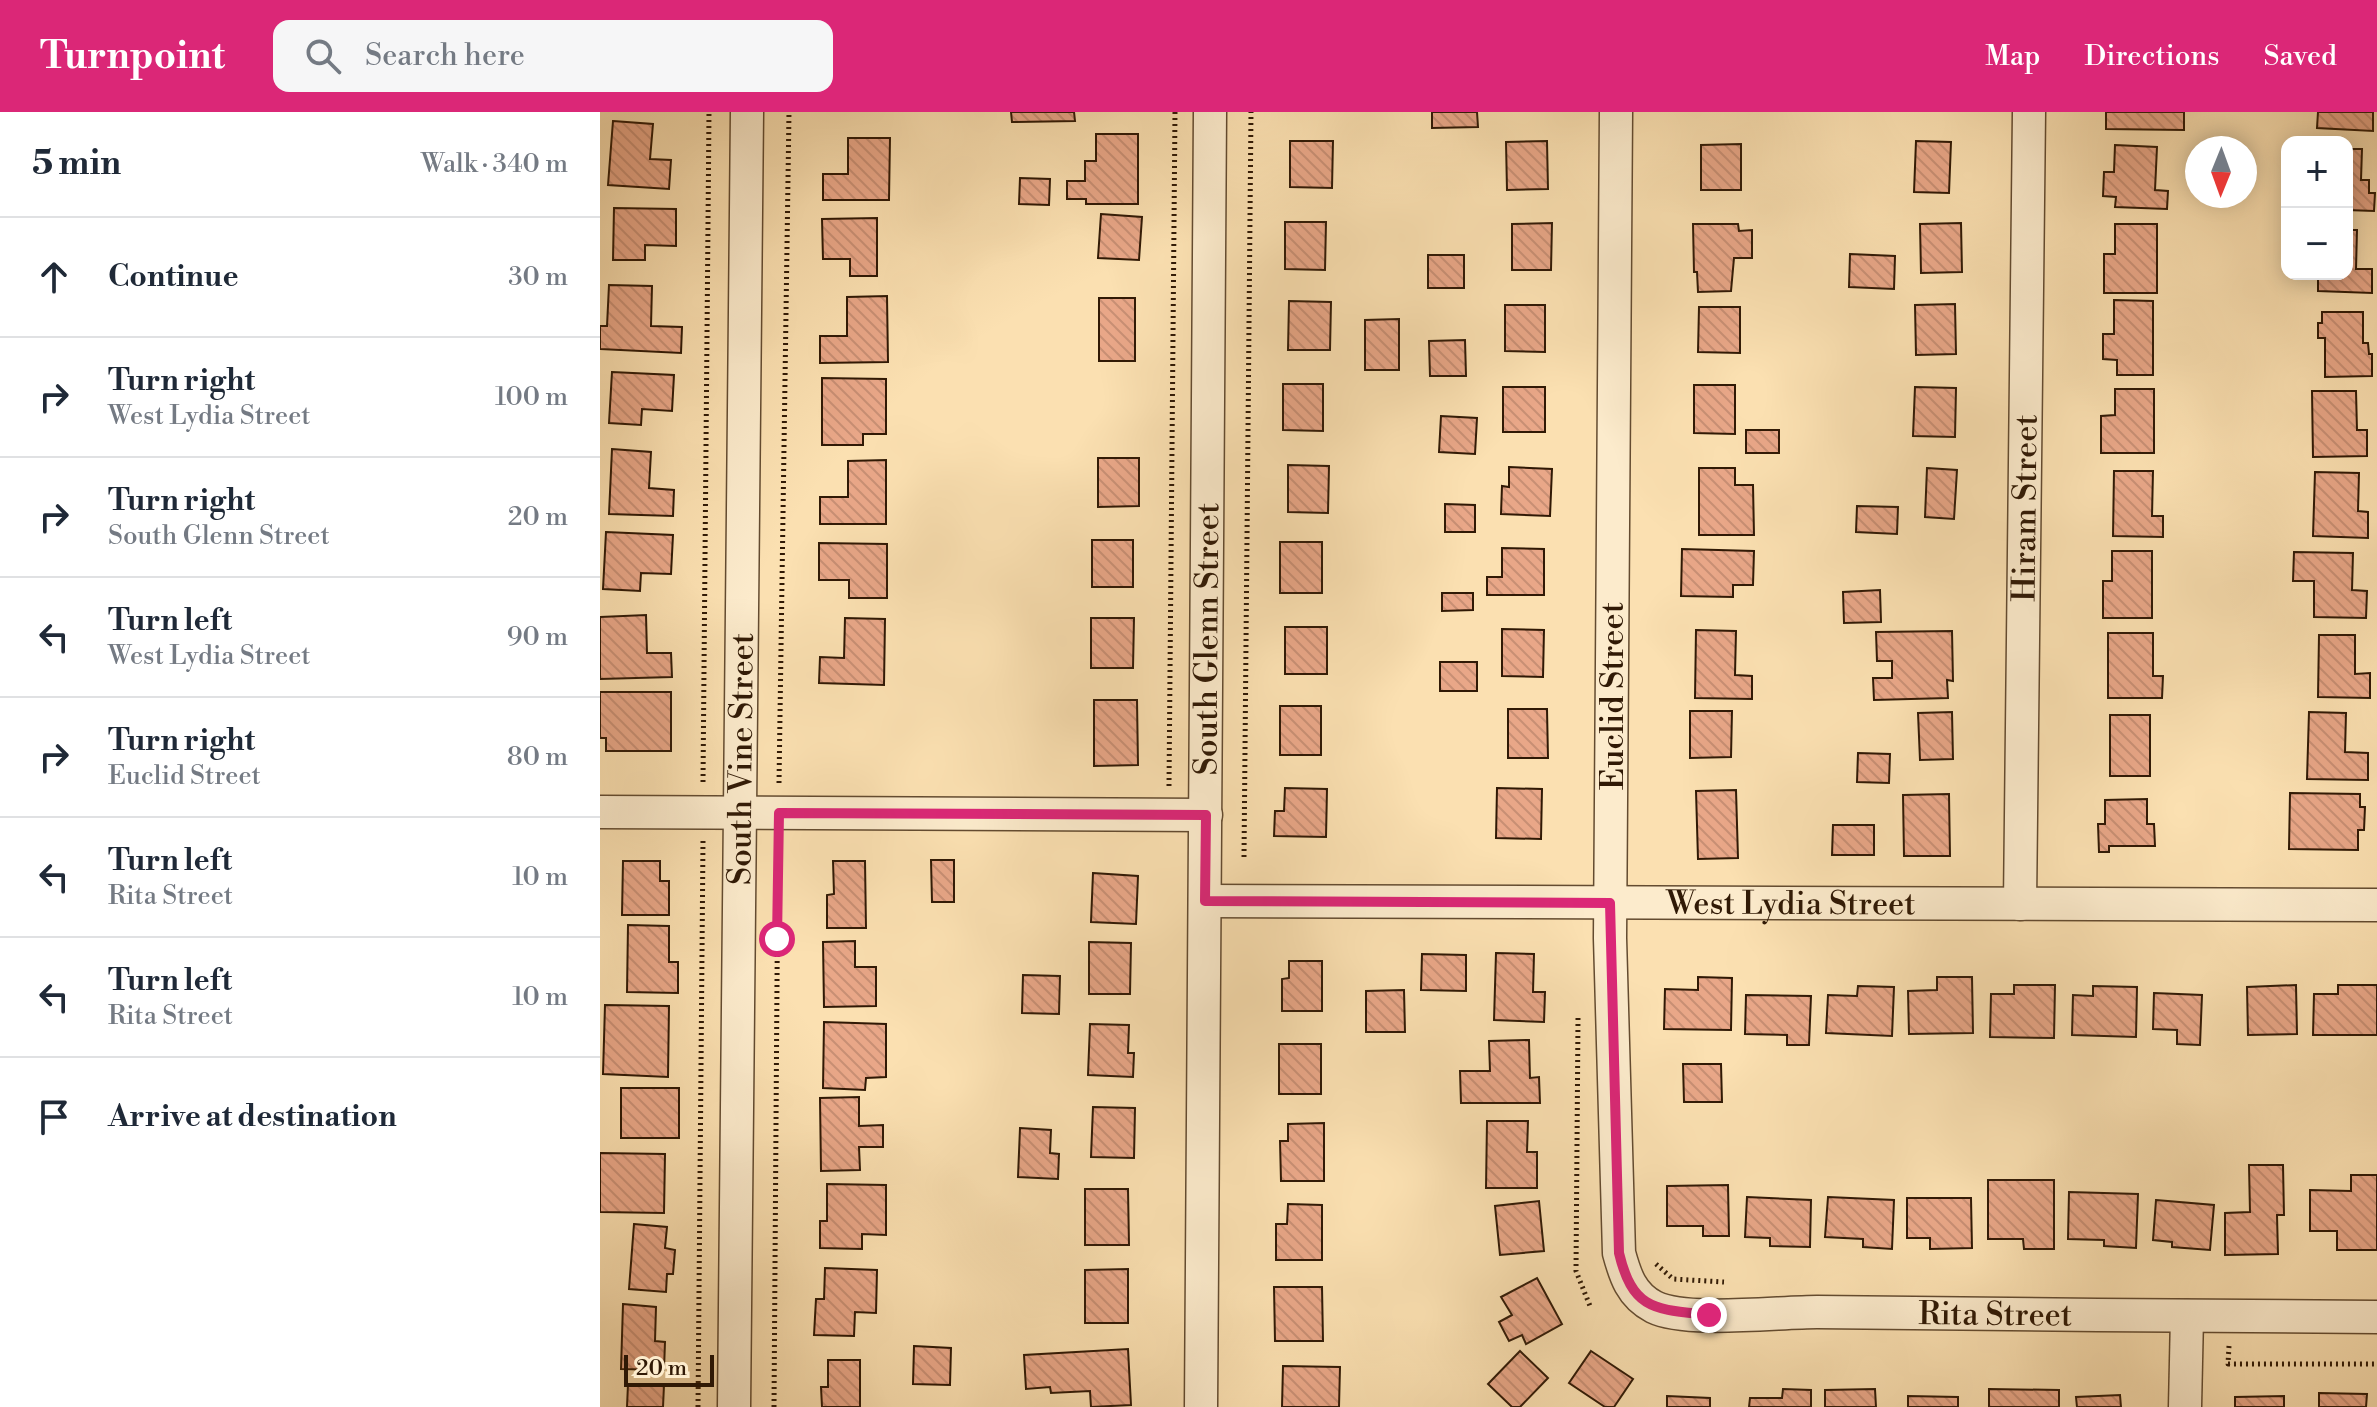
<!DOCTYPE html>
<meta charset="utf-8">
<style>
:root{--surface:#fff;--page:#f6f6f7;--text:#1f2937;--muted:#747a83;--line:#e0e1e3;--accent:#db2777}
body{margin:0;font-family:"Libre Bodoni",serif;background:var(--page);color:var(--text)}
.controls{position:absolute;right:24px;top:24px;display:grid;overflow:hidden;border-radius:16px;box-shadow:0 4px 20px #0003}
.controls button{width:72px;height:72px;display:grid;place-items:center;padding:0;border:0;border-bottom:2px solid var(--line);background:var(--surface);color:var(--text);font:40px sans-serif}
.compass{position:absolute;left:1585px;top:24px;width:72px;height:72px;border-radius:50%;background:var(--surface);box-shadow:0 4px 20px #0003;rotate:181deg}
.scale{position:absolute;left:24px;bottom:20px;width:90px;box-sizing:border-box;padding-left:8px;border:4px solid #301905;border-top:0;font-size:22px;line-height:28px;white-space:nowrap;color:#301905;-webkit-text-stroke:6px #fcebcc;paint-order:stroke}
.stop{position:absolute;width:24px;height:24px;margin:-18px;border:6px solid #db2777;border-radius:50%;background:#fff}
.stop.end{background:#db2777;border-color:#fff;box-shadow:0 2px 8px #0008}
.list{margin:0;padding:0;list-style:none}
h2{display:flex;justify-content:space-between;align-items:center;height:104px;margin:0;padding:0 32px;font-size:34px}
h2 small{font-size:26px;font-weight:400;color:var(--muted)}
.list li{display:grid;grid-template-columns:52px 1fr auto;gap:24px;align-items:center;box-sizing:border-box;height:120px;padding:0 32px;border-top:2px solid var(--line)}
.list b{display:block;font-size:30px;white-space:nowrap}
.list p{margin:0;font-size:26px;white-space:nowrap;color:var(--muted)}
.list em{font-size:26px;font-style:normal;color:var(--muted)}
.icon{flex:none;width:44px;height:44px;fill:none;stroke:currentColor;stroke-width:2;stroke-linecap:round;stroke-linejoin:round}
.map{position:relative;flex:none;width:1777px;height:1295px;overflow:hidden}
header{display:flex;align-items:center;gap:48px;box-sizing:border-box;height:112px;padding:0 40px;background:var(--accent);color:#fff}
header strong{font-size:38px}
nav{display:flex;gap:44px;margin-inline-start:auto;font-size:28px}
.search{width:560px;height:72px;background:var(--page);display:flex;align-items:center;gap:20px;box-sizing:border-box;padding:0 28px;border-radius:16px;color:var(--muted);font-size:30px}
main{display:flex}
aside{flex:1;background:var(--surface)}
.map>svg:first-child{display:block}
.building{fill:url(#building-back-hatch);stroke:#301905;stroke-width:2}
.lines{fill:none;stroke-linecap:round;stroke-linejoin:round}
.minor-casing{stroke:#634b30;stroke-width:35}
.path{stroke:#301905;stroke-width:5;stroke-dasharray:2 4;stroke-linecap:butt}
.minor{stroke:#fcebcc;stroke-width:32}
.route{stroke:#db2777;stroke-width:10}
.labels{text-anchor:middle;stroke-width:6;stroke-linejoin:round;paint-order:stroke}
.street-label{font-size:32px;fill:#301905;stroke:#fcebcc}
</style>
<header>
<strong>Turnpoint</strong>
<div class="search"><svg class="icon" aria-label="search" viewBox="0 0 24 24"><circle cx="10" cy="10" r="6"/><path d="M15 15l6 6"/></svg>Search here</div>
<nav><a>Map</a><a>Directions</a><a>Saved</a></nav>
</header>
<main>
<aside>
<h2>5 min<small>Walk · 340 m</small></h2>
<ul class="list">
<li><svg class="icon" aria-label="ahead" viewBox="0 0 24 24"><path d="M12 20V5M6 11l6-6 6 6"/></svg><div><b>Continue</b></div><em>30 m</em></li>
<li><svg class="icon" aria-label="right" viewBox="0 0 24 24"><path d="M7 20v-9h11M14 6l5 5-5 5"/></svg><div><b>Turn right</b><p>West Lydia Street</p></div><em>100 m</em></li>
<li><svg class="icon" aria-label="right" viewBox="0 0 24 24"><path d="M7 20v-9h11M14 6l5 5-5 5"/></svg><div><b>Turn right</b><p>South Glenn Street</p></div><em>20 m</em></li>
<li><svg class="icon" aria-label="left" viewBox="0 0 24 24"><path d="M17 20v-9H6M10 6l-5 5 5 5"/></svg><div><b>Turn left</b><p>West Lydia Street</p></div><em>90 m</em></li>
<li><svg class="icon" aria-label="right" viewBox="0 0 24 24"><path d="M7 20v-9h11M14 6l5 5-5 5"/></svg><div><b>Turn right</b><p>Euclid Street</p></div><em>80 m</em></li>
<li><svg class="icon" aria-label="left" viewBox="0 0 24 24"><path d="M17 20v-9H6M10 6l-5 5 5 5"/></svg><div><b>Turn left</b><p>Rita Street</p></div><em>10 m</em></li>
<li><svg class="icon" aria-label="left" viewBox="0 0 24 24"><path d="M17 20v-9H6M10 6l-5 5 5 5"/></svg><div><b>Turn left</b><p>Rita Street</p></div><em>10 m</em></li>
<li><svg class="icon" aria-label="arrive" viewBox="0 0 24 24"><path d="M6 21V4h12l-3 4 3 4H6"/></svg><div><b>Arrive at destination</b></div></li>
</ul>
</aside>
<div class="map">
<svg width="1777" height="1295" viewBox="0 0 1777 1295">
<defs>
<pattern id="building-back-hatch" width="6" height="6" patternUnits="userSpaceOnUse" patternTransform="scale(2)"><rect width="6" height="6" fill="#e9a788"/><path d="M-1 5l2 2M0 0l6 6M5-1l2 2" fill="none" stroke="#c88f74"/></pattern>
</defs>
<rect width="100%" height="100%" fill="#fbe0b1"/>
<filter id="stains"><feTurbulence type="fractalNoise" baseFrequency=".0025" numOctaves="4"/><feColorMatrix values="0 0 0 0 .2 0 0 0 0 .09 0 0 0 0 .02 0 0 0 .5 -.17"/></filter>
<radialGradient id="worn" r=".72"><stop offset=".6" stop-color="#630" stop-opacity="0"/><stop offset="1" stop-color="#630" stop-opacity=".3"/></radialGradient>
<g class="building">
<path d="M411,0h63l1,9 -63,1z"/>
<path d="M832,0h45l1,15 -46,1z"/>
<path d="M1506,0h78v18l-78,-1z"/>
<path d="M1718,0h55v19l-56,-3z"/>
<path d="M13,9l40,3 -3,35 21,1 -2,29 -61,-4z"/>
<path d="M496,22h42v70h-52v-5h-19v-18h18v-20h11z"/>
<path d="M248,26h42l-1,62h-66v-26h25z"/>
<path d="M690,29h43l-1,47 -42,-1z"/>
<path d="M947,29l1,48 -41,1 -1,-48z"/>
<path d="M1316,29l35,1 -2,51 -35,-1z"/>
<path d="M1141,32v46h-40v-45z"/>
<path d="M1515,33l42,2 -2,43 13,1 -1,18 -52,-2 1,-10 -13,-1 1,-24h10z"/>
<path d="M1747,37h15l-1,31h8v13h6l-1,18 -27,-1z"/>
<path d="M420,66l30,1 -1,26 -30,-1z"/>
<path d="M14,96l62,1v37l-31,-1v15h-32z"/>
<path d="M501,102l41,3 -3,43 -41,-2z"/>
<path d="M277,106v58h-27v-17h-27l-1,-40z"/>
<path d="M685,110h41l-1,48 -40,-1z"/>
<path d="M952,111l-1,47h-39v-46z"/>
<path d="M1361,111l1,49 -41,1 -1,-49z"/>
<path d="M1093,112h45l1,7 13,-1v28h-18l-3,33 -33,1 -1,-20h-3z"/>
<path d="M1515,112h42v69h-53v-39h11z"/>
<path d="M1747,118h10l-1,39h16v24l-54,-2v-17h29z"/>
<path d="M1250,142l45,2 -1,33 -45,-2z"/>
<rect x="828" y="143" width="36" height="33"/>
<path d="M9,173l43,1 -1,40 31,1 -1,26 -81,-4v-23h7z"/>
<path d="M287,184l1,66 -68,1v-27h27v-39z"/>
<rect x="499" y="186" width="36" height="63"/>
<path d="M1514,188l39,1v74h-36v-15l-14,-1v-25h11z"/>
<path d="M689,189l42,1 -1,48h-42z"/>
<path d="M1355,192l1,50 -40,1 -1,-50z"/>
<path d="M905,193h40v47l-40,-1z"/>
<path d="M1099,195h41v46l-42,-1z"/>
<path d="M1722,200h41v31h5l1,11h3v22l-47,1v-39h-7v-15h4z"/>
<path d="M799,207v51h-34v-50z"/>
<path d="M865,228l1,36h-36l-1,-35z"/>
<path d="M12,260l62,3 -2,36 -30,-2 -1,16 -32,-2z"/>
<path d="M222,266l64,1v55h-23v11h-41z"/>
<path d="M683,272h40v47l-40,-1z"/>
<path d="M1094,273h41v49l-41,-1z"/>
<rect x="903" y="275" width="42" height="45"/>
<path d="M1315,275l41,1 -1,49 -42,-1z"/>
<path d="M1515,277h39v64h-53v-37l14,-1z"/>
<path d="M1712,279h44l1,39h10v26l-54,1z"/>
<path d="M841,304l36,2 -2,36 -36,-2z"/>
<rect x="1146" y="318" width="33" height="23"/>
<path d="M12,337l39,3 -2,36 25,2 -1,26 -64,-2z"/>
<path d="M498,346h41v48l-41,1z"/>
<path d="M286,348v64h-66v-27h28v-36z"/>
<path d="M688,353l41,1 -1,47 -40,-1z"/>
<path d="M909,355l43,2 -2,47 -49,-2 1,-28 7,1z"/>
<path d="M1099,356h36v17h18l1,50h-55z"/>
<path d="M1327,356l30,2 -3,49 -29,-2z"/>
<path d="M1514,359h39l-1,45h11v21l-50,-1z"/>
<path d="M1715,360l44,1 -1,38 10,1v26l-55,-2z"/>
<path d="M845,392l30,1v27h-30z"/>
<path d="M1257,394l41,1 -1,27 -41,-2z"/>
<path d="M6,420l67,3 -2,39 -30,-1 -1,18 -37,-2z"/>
<rect x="492" y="428" width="41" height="47"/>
<rect x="680" y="430" width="42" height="51"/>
<path d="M219,431l68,1v54h-38v-18h-30z"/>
<path d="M902,436l42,1v46h-57v-18h15z"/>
<path d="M1082,437l72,2 -1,34h-20v12l-52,-1z"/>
<path d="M1512,439h40v67h-49v-37h9z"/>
<path d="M1694,440l59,1 -1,37 15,1 -1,27 -52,-1v-36h-21z"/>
<path d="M1280,478l1,32 -37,1 -1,-31z"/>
<path d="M842,481h31v17l-31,1z"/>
<path d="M46,503l1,38h24l1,24 -72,2v-62z"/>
<path d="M245,506l40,1 -1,66 -65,-2 1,-26 24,1z"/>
<path d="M491,506h43l-1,50h-42z"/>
<rect x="685" y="515" width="42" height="47"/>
<path d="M902,517l42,1 -1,47 -41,-1z"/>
<path d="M1096,518l40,1 -1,44 17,1v23l-57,-1z"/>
<path d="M1352,519l1,50 -6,-1 1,18 -74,2 -1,-22h19v-17h-15l-1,-29z"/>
<path d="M1508,521h45v43h10l-1,22h-54z"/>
<path d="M1719,523h36v39l15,-1v25l-52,-1z"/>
<rect x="840" y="550" width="37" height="29"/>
<path d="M0,580h71v59h-65v-13h-6z"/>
<path d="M494,588h43l1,65 -44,1z"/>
<rect x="680" y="594" width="41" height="49"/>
<path d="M908,597h39l1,49h-40z"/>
<path d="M1090,599h42l-1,46 -41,1z"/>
<path d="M1352,600l1,47 -33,1 -2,-47z"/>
<path d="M1709,600l37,1 -1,39 23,1v27l-61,-1z"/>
<rect x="1510" y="603" width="40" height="61"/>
<path d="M1258,641l32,1 -1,29 -32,-1z"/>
<path d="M685,676l42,1 -1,48 -52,-1 1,-25h9z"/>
<path d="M897,676l45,1 -1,50 -45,-1z"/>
<path d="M1136,678l2,68 -40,1 -2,-68z"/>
<path d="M1690,681l70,1v13h5l-1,23h-6v20l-69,-1z"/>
<path d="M1349,682l1,62h-46l-1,-61z"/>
<path d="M1547,687v25h7l1,22h-46v6h-10l-1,-28h7v-24z"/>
<path d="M1233,713h41v30h-42z"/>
<path d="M331,748h23v42h-22z"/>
<path d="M23,749h37v20h9v34h-47z"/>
<path d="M233,749h32l1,67h-39v-33l7,-1z"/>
<path d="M493,761l45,3 -2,48 -45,-2z"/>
<path d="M28,813l41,1v36h9v31l-51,-1z"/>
<path d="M255,829v26h21v39l-52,1 -1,-65z"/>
<path d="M489,830l42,1 -1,51h-41z"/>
<path d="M896,841l38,1 -1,38h12l-1,30 -50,-2z"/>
<path d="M822,842l44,1v36l-45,-1z"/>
<path d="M689,849h33v50h-40v-32l7,-1z"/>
<path d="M423,863l37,1 -1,38 -37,-1z"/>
<path d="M1098,865l34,1 -1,52 -67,-1 1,-40 33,1z"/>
<path d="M1337,865h35l1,56 -64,1 -1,-43 29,-1z"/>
<path d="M1414,873h41l-1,53 -64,-1 1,-43h23z"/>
<path d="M1696,873l1,49 -49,1 -1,-48z"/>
<path d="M1738,873h39v50h-64l1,-41h24z"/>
<path d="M1258,874l36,1 -2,49 -66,-3 2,-38 29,1z"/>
<path d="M1493,874l44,1 -1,50 -64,-2 1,-40 20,1z"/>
<path d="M804,878l1,42h-39v-41z"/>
<path d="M1554,881l48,2 -2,50 -23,-1v-14l-24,-1z"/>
<path d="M1146,883l65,1 -2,49h-22v-10l-42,-1z"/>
<path d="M5,893l64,1 -1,71 -65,-3z"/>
<path d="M224,910l62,2v53l-20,1 -1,12 -42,-2z"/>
<path d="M490,912l39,1 -1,28h6l-1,24 -45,-2z"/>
<path d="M929,928l1,38 9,-1 1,26h-79l-1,-32h30l-1,-30z"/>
<rect x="679" y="932" width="42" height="50"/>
<path d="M1083,952h38l1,38h-38z"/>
<rect x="21" y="976" width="58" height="50"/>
<path d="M259,985v29l24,-1v22h-24l1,23 -39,1 -1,-73z"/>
<path d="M493,995l42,1 -1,50 -43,-1z"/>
<path d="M887,1009h41l-1,31h10v36h-51z"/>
<path d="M724,1011v58h-43l-1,-40h8v-17z"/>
<path d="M420,1016l31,2 -1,23 9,1 -1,25 -40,-2z"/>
<path d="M0,1041l65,1 -1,59 -64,-1z"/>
<path d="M1649,1053h34l1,50h-7l1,39 -53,1v-42l25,-1z"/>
<path d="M1751,1063h26v75h-40v-19h-27v-41l41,1z"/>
<path d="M1388,1068h66v69h-30l-1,-10h-35z"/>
<path d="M227,1072l59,1v50l-24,-1v15l-42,-1v-27h7z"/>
<path d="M1128,1073l1,51h-26v-10h-36v-40z"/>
<path d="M485,1077h43l1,56h-44z"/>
<path d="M1469,1080l69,2 -2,54 -32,-2v-6l-36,-1z"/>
<path d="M1147,1085l64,3 -1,47 -40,-1v-8l-25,-1z"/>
<path d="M1228,1085l66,3 -2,49 -29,-2v-8l-38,-2z"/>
<path d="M1307,1086h64l1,50 -42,1v-11h-23z"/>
<path d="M1556,1088l58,5 -4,45 -38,-3v-5l-19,-2z"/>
<path d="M939,1089l5,50 -44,4 -5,-49z"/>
<path d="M688,1092l34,1v55h-46v-36h11z"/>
<path d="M34,1112l33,3 -2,21 10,2 -2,24h-6l-1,18 -37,-3z"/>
<path d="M225,1156l52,2 -1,43 -21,-1 -1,24 -40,-1 2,-36h8z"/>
<path d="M528,1157v54h-43v-53z"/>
<path d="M937,1166l25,46 -36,20 -4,-9 -13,6 -10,-19 13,-7 -11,-18z"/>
<path d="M674,1175h48l1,54h-48z"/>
<path d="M23,1192l33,3 -1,34 10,1 -1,28 -43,-1z"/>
<path d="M314,1234l37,2 -1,37 -37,-1z"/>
<path d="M528,1237l3,56 -40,2 -1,-16 -39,2 -1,-6 -24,2 -2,-34z"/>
<path d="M920,1239l28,27 -28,29h-8l-24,-23z"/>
<path d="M991,1239l42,28 -19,28h-9l-36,-24z"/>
<path d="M228,1248h32v47h-38l-1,-20h7z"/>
<path d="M683,1254l57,1 -1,40h-57z"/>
<path d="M28,1272l36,1 -1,22h-36z"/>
<path d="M1183,1277l28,1v17h-62l1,-9h32z"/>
<path d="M1275,1277l1,18h-51v-17z"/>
<path d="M1389,1277l70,1v17h-70z"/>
<path d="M1719,1281l48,1 -1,13h-47z"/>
<path d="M1520,1283l1,12h-44l-1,-10z"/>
<path d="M1067,1284l43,2v9h-43z"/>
<path d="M1308,1284l50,1v10h-50z"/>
<path d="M1684,1284v11h-49v-10z"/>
</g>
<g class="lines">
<g class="minor-casing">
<g id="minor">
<path id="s1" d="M1016,0l-6,826 9,315c6,22 12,42 35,54 33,16 123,5 163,5 187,2 373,4 560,5"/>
<path d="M0,700l606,3"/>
<path id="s2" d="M605,789l1172,4"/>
<path id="s3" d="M1420,792l9,-792"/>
<path id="s4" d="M134,1295l13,-1295"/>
<path id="s5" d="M601,1295l9,-1295"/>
<path d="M1585,1295l2,-91"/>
</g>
</g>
<g class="path">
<path d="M103,670l6,-670"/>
<path d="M179,671l10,-671"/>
<path d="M569,674l6,-674"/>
<path d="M644,745l7,-745"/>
<path d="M978,906l-2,253 14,35"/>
<path d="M1056,1152l17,15 51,3"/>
<path d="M1629,1234l-1,18h149"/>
<path d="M98,1295l5,-567"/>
<path d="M174,1295l4,-566"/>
</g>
<use href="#minor" class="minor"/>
</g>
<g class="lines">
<path class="route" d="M177,827l2,-126 427,2 -1,86 405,2 9,350c14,58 36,56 90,62"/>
</g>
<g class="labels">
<g class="street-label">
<text dy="11" stroke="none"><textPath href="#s3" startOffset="396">Hiram Street</textPath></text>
<text dy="11" stroke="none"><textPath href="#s5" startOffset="768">South Glenn Street</textPath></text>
<text transform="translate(1012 584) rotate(-90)" y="11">Euclid Street</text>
<text dy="11" stroke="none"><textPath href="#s4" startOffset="648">South Vine Street</textPath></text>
<text dy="11" stroke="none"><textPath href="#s2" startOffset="586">West Lydia Street</textPath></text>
<text dy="11" stroke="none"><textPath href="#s1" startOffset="1550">Rita Street</textPath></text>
</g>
</g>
<rect width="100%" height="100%" filter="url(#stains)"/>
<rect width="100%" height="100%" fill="url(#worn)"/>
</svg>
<div class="controls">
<button>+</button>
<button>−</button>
</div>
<svg class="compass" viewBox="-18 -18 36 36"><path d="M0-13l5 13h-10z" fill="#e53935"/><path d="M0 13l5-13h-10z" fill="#747a83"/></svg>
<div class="scale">20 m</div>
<div class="stop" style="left:177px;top:827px"></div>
<div class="stop end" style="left:1109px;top:1203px"></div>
</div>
</main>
